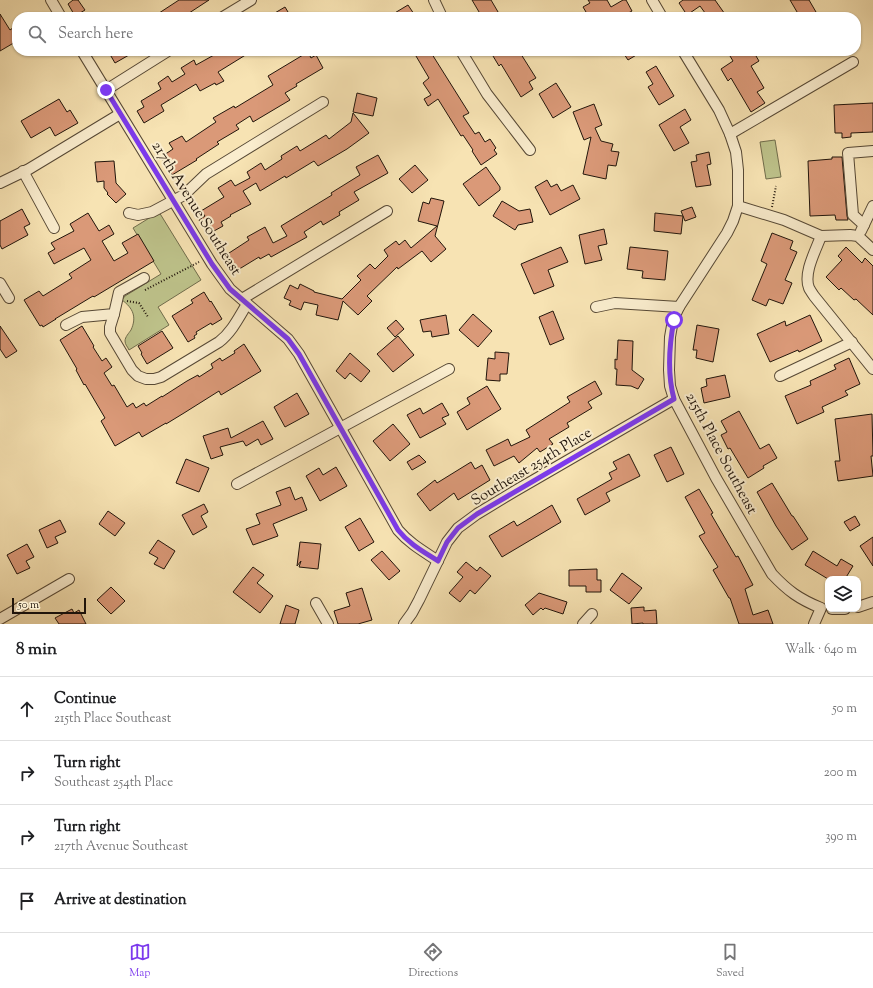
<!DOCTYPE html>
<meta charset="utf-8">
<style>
:root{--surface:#fff;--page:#f2f2f2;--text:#202124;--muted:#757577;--line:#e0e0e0;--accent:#7c3aed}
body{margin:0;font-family:"Sorts Mill Goudy",serif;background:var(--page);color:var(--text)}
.controls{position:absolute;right:12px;bottom:12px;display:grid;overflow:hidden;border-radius:8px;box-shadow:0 1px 3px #0004}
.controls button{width:36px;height:36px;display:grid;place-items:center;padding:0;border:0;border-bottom:1px solid var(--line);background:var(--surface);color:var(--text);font:20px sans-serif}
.scale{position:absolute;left:12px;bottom:10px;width:74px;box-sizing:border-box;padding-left:4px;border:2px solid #21150b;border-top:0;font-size:11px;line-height:14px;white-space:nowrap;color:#21150b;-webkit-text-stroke:3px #faedce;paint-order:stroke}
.stop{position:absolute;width:12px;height:12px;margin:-9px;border:3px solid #7c3aed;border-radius:50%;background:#fff}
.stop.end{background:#7c3aed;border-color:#fff;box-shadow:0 1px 4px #0008}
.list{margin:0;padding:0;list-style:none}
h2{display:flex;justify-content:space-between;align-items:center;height:52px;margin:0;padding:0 16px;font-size:17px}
h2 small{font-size:13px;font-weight:400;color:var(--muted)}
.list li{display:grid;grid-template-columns:26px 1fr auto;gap:12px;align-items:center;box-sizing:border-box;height:64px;padding:0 16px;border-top:1px solid var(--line)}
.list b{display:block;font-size:15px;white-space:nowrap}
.list p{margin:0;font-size:13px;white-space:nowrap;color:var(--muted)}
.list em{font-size:13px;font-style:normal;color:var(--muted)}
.icon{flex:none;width:22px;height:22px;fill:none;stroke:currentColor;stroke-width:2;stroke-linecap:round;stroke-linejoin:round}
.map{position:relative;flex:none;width:873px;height:624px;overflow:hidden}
.search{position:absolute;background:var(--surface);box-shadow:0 1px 3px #0004;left:12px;right:12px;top:12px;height:44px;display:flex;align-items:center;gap:10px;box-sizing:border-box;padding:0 14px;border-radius:16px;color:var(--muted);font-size:15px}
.sheet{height:308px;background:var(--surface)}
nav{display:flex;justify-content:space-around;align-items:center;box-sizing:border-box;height:56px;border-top:1px solid var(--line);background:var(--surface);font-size:11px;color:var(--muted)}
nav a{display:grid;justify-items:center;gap:2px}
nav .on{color:var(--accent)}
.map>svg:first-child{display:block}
.green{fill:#bec38b;stroke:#706c4b}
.building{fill:#da9978;stroke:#21150b}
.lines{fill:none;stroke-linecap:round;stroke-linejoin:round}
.minor-casing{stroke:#564835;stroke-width:12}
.path{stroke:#21150b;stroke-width:2;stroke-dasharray:1 2;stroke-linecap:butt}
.minor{stroke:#faedce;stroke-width:10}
.route{stroke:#7c3aed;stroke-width:5}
.labels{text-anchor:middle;stroke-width:4;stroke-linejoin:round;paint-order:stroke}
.street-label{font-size:15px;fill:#21150b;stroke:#faedce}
</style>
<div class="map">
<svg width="873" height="624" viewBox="0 0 873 624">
<rect width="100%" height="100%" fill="#f7e3b3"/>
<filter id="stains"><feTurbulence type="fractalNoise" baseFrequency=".005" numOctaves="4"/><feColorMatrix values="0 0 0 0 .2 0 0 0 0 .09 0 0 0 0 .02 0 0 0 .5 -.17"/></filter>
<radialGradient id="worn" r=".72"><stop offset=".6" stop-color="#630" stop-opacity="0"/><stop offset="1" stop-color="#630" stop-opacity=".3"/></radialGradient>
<g class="green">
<path d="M775,140l6,37 -15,2 -6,-37z"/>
<path d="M159,212l42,68 -43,27 11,18 -40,25c-1,-3 -4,-5 -4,-9 0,-4 4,-8 6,-11 6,-13 2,-22 -9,-30l3,-4 36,-22 -28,-46z"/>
</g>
<g class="building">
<path d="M73,0h5l7,10 -10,6 -7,-12z"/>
<path d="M179,0h30l-26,17h-30z"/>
<path d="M472,0h19l10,17h-19z"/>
<path d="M588,0h19l4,7 12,-7h3l6,11 -11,6h-32l-6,-10 7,-4z"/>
<path d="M683,0h32l12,17h-19l-8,-11 -13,9 -8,-12z"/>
<path d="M790,0h19l7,12 -8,5h-8z"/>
<path d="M408,5l8,12h-28z"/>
<path d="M285,7l6,10h-23z"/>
<path d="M0,14l10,16 7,-5v16l-17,10z"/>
<path d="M108,51h28l-21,12z"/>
<path d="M212,51h40l-34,21 6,9 -8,4 -1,-2 -15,8 -4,-7 -35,21 3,6 -20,12 -7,-12 7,-4 -3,-6 20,-12 -3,-6 10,-7 4,6 13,-8 -4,-6 13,-8 2,5 18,-10z"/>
<path d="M413,51h17l39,62 -6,3 12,18 4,-2 6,10 5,-3 6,9 -2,2 3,4 -16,11 -9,-14 1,-1 -10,-15 -2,1 -23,-37 -10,7 -4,-7 7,-4 -8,-12 6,-5z"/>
<path d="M490,51h29l17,27 -7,4 4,7 -12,8 -20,-33 -2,2z"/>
<path d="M622,51h21l-15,9z"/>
<path d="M727,51h26l6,10 -8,5 13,22 -7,4 8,11 -14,9 -20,-34 -3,3 -7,-12 12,-8z"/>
<path d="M308,52l3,6 5,-3 7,13 -27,16 1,2 -12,7 5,7 -37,22 -3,-6 -14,9 3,4 -22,13 2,2 -23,15 1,1 -25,15 -11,-18 12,-8 -4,-6 13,-7 4,6 30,-20 -3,-4 21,-12 1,2 38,-23 -5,-9z"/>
<path d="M656,66l18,30 -15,9 -11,-18 5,-3 -7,-12z"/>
<path d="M556,83l15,24 -18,11 -14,-24z"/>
<path d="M357,93l20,5 -4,18 -20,-4z"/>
<path d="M59,99l8,13 3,-2 8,13 -23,13 -5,-9 -19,11 -10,-17z"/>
<path d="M873,103v29l-22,1v4l-9,1v-5h-7l-1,-28z"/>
<path d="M594,104l8,21 -7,3 6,13 12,3 -2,7 8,1 -3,14 -8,-1 -2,14 -23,-5 8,-37 -7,3 -11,-28z"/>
<path d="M685,109l6,11 -11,7 9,16 -15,8 -15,-26z"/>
<path d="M353,113l16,20 -22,16 -29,17 -4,-5 -28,17 -1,-2 -25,15 -4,-8 -13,8 8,13 -21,11 1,1 -10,6 2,4 -9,5 -5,-7 -5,4 -5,-8 6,-4 -4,-5 23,-14 -6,-9 13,-8 4,6 15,-8 -3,-6 14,-9 4,7 17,-11 -1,-3 16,-10 3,5 26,-16 3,4 22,-17z"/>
<path d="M709,152l2,12 -4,1 4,20 -15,2 -5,-25 6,-1 -1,-6z"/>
<path d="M378,155l10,18 -34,19 5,8 -20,12 1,3 -17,10 -2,-4 -17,11 3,5 -36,20 -2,-3 -9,5 -1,-2 -23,14 -10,-16 23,-15 -2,-3 18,-10 8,16 14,-7 -6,-10 51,-31 -1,-2 29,-18 -4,-8z"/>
<path d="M832,157h10l5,59 1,4h-12l-1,-5 -25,1 -2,-55 24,-2z"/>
<path d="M114,161l2,22 10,11 -10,9 -9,-9 1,-1 -4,-5v-7l-7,1 -2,-20z"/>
<path d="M415,165l13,15 -16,13 -13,-14z"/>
<path d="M486,167l14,20v3l-21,16 -16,-22z"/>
<path d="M547,180l4,7 6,-3 4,7 12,-6 7,14 -30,16 -15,-28z"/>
<path d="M431,198l13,3 -9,35 11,13 -15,13 -9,-11 -24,18 -1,-2 -30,29 5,5 -14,14 -15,-14 -5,19 -22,-5 2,-10 -14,-3 -3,8 -12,-5 2,-4 -7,-3 6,-13 8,4 2,-5 14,7v1l28,7 19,-19 -4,-4 13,-12 5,5 13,-13 -4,-6 12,-9 3,4 6,-5 6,8 26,-22 -19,-5 5,-19 6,2z"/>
<path d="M502,201l17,10 11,-2 3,13 -15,3 -3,5 -22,-14z"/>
<path d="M692,207l4,10 -11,4 -4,-10z"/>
<path d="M22,209l8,15 -6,3 4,8 -26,14 -2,-4v-24z"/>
<path d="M88,213l11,18 10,-6 5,9 -12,7 12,20 14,-8 -6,-10 16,-9 16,27 -60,36 -1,-1 -38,23h1l-13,8 -1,-2 -2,1 -16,-26 15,-9 4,5 29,-18 -3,-4 22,-14 -7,-12 -30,16 -6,-11 7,-4 -4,-6 23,-12 -4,-7z"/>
<path d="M655,213l28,3 -2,18 -27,-3z"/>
<path d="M604,229l3,15 -9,2 4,14 -17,4 -6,-29z"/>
<path d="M772,233l21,8 -3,8 7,3 -12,28 7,3 -9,21 -14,-5 -3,7 -14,-6 15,-36 -6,-3z"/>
<path d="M561,247l7,15 -20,8 6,16 -20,8 -13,-30z"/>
<path d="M630,247l38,4 -3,29 -23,-2 1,-7 -16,-2z"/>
<path d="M846,247l16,16 3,-5 8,8v49l-17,-16 -2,1 -13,-12 -2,2 -13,-13 16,-17 -4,-4z"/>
<path d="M204,292l6,10 1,-1 11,18 -10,6 -1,-2 -15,9 1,2 -3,2 1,2 -7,4 -16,-26 21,-13 -2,-3z"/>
<path d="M553,311l11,28 -14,6 -11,-28z"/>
<path d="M473,314l19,17 -14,16 -19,-17z"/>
<path d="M446,315l3,19 -17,3 -1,-6 -8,1 -3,-12z"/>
<path d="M810,315l12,26 -23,11 -1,-2 -28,12 -13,-28 28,-13 1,5z"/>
<path d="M396,320l8,9 -9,8 -8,-9z"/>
<path d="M697,325l22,4 -6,33 -17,-4 1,-8h-4z"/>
<path d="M0,326l17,25 -11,7 -6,-9z"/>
<path d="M82,326l12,20 -1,1 9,14 4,-3 6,9 -8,6 8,13 2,-1 13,22 6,-4 3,5 8,-5 2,3 16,-10v1l25,-16 11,-6 1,2 14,-9 -2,-4 9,-6 2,3 13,-8 -1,-2 10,-7 17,27 -40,24 -2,-4 -35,22 -18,11v-1l-24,14 -3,-5 -24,14 -14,-25 4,-3 -20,-34 -1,1 -8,-15 1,-1 -17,-29z"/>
<path d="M162,331l11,17 -26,16 -6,-10 1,-1 -4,-7z"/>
<path d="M398,336l16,19 -21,17 -16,-18z"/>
<path d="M618,340l15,1 -1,29 12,9 -6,10 -7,-3 -15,-1 1,-16h-2v-10l2,1z"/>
<path d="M495,352l14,1 -2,21h-7v7l-14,-1 2,-22 7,1z"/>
<path d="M350,353l20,18 -9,11 -11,-9 -5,6 -9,-8z"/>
<path d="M849,358l11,26 -15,7 3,4 -26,12 2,5 -27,12 -12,-28 26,-11 -1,-4 26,-12 -2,-4z"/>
<path d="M725,375l5,22 -26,6 -3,-15 6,-2 -1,-7z"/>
<path d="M595,381l7,13 -14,8 4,6 -25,15 2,4 -20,12 4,5 -13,8 -3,-4 -18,15 -5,-7 -20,10 -8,-16 22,-11 3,7 19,-9 -4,-7 44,-28 -3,-5z"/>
<path d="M487,386l14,23 -34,21 -10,-18 13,-8 -3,-6z"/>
<path d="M297,393l12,21 -24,13 -11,-20z"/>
<path d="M442,403l7,12 -7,3 4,6 -26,14 -13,-23 13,-7 3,6z"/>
<path d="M739,411l21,38 9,-5 8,14 -14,8 1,2 -16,10 -18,-30 -2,1 -7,-14 6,-3 -6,-11z"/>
<path d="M872,414l1,42h-2l2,20 -35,5 -3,-20h5l-5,-42z"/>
<path d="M263,421l10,18 -12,6 -3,-6 -12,7 -3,-5 -23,6 3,8 -12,4 -8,-23 25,-8 3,10z"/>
<path d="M393,424l17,20 -20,17 -17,-20z"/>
<path d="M671,447l13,27 -17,8 -13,-27z"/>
<path d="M629,454l11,22 -34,17 4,8 -25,14 -8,-16 35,-20 -3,-6 8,-4 -4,-7z"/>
<path d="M419,455l7,7 -14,8 -5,-8z"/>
<path d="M186,459l23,9 -10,24 -23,-9z"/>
<path d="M471,462l4,7 7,-4 8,15 -32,20 -4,-7 -24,18 -13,-17 18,-14 2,3z"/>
<path d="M336,467l11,19 -27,15 -14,-25 13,-8 4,7z"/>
<path d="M772,483l20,33h1l15,23 -16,11 -16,-24 -19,-34z"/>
<path d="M290,487l5,13 7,-3 5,13 -34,14 5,12 -25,9 -7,-16 14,-5 -4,-10 25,-9 -5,-13z"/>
<path d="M699,489l14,24 -2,1 25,43 2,-1 15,29 -8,4 8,26 15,-5 5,14h-34l-9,-26h-1l-16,-28 5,-3 -19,-31 6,-3 -20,-36z"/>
<path d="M204,504l4,8 -7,4 6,11 -14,8 -11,-20z"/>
<path d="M552,505l9,17 -59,35 -13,-21 25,-15 3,5z"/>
<path d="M108,511l17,12 -10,13 -16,-12z"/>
<path d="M855,516l5,9 -10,6 -6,-9z"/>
<path d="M360,518l14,24 -15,9 -14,-24z"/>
<path d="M60,520l6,12 -11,5 3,6 -11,5 -8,-18z"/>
<path d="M873,537v29l-13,-20z"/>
<path d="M158,540l17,11 -11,18 -10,-5 4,-6 -9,-5z"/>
<path d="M300,542l21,2 -3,25 -19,-2 2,-6 -4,5z"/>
<path d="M27,544l7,13 -8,4 4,7 -13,6 -10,-19z"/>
<path d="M382,551l18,20 -11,9 -18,-20z"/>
<path d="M813,551l24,15 4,-7 12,7 -8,13h-17l-23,-14z"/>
<path d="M466,562l11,9 3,-4 11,9 -16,18 -5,-4 -10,12 -11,-9 14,-16 -6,-5z"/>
<path d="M253,567l11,8 -7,8 16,13 -13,17 -27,-21z"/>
<path d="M597,569v11h4v12h-15v-6h-17v-16z"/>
<path d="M622,573l20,15 -13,16 -19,-14z"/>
<path d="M111,587l14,14 -14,13 -14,-14z"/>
<path d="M362,588l10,32 -14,4h-20l-4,-13 16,-5 -4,-13z"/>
<path d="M539,593l28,9 -4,12 -18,-6 -2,2 -2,-2 -8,7 -8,-10z"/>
<path d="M286,605l13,5 -4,14h-15z"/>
<path d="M644,607v4l12,-1 1,14h-14v-1l-11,1 -1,-16z"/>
<path d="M72,609l2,4 5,-3 7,14h-27l-4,-6z"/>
</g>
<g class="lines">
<g class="minor-casing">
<g id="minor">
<path d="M51,0l10,17"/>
<path d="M434,0l8,17"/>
<path d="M652,0l10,17"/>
<path d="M223,17l28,-17"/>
<path d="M82,51l130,213 18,25 58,50 11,15 99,176c12,14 25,21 40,31"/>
<path d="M461,51l26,43 43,56"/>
<path d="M683,51l36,59 11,24 6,18 2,18v36l-5,15 -6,12 -48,74 -6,13 -3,17 -1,33 1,16 4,13 42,79 56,96c16,17 27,25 49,34l-7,16"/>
<path d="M106,90l62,-39"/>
<path d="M730,134l123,-72"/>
<path d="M23,171l31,57"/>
<path d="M0,183l29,-14 91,-55"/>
<path d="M738,206l46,14 37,16 29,-1 8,1 15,14"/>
<path d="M129,213l9,2 14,-3 32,-17 22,-21 117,-72"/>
<path d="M864,225l-11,-10 -5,-62 25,-2"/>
<path d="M861,231l12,-25"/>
<path d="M821,236c-5,14 -18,37 -12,52 1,2 3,5 5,8l59,73"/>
<path d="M0,283l9,15"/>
<path d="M242,299l145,-88"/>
<path d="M596,307l19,-4 64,4"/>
<path d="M114,314l-4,13v6l22,37 6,6 8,3h8l7,-2 58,-35c13,-10 20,-25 28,-38"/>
<path d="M66,325l16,-8 32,-3 5,-22 25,-14"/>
<path d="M780,376l72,-34"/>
<path d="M237,484l212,-115"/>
<path d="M316,603l12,21"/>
<path d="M858,607l15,-5"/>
<path d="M832,609h13"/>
<path d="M0,619l69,-40"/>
<path d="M404,624l8,-11 7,-13 28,-58 11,-14 19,-14 38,-23 159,-92"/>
<path d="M583,624l9,-10"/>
</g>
</g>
<g class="path">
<path d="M772,207l4,-21"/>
<path d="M145,290l54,-28"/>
<path d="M127,301l12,2 9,14"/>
</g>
<use href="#minor" class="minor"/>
</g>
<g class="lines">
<path class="route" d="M106,90l106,174 18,25 58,50 11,15 99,176c11,14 26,22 40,31l9,-19 11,-14 19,-14 197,-115c-7,-26 -5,-53 0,-79"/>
</g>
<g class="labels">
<g class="street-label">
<text transform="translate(197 208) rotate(58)" y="5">217th Avenue Southeast</text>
<text transform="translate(722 453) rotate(62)" y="5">215th Place Southeast</text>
<text transform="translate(531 466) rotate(-31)" y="5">Southeast 254th Place</text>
</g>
</g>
<rect width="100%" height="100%" filter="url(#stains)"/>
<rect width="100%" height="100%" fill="url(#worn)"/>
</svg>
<div class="controls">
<button><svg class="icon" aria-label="layers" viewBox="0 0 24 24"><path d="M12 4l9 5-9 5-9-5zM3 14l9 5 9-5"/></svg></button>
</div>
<div class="scale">50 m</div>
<div class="stop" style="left:674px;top:320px"></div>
<div class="stop end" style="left:106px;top:90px"></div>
<div class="search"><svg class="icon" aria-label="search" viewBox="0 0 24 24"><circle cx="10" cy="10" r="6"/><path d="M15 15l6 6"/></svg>Search here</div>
</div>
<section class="sheet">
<h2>8 min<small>Walk · 640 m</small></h2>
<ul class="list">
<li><svg class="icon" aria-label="ahead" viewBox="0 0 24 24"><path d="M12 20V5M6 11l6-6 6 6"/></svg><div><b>Continue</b><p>215th Place Southeast</p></div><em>50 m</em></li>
<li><svg class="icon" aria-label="right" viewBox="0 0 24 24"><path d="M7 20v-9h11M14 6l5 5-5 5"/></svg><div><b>Turn right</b><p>Southeast 254th Place</p></div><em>200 m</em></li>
<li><svg class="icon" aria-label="right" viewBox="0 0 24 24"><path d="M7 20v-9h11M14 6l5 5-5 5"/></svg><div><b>Turn right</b><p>217th Avenue Southeast</p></div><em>390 m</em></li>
<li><svg class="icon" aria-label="arrive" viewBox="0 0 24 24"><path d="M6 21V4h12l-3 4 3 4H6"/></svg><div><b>Arrive at destination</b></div></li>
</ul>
</section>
<nav>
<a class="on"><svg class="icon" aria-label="map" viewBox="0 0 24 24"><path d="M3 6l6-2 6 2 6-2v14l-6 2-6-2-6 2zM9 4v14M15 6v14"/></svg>Map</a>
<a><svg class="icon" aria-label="directions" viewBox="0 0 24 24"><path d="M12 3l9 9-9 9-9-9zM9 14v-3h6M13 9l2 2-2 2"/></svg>Directions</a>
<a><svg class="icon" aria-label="saved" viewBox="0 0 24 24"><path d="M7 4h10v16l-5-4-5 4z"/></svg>Saved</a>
</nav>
